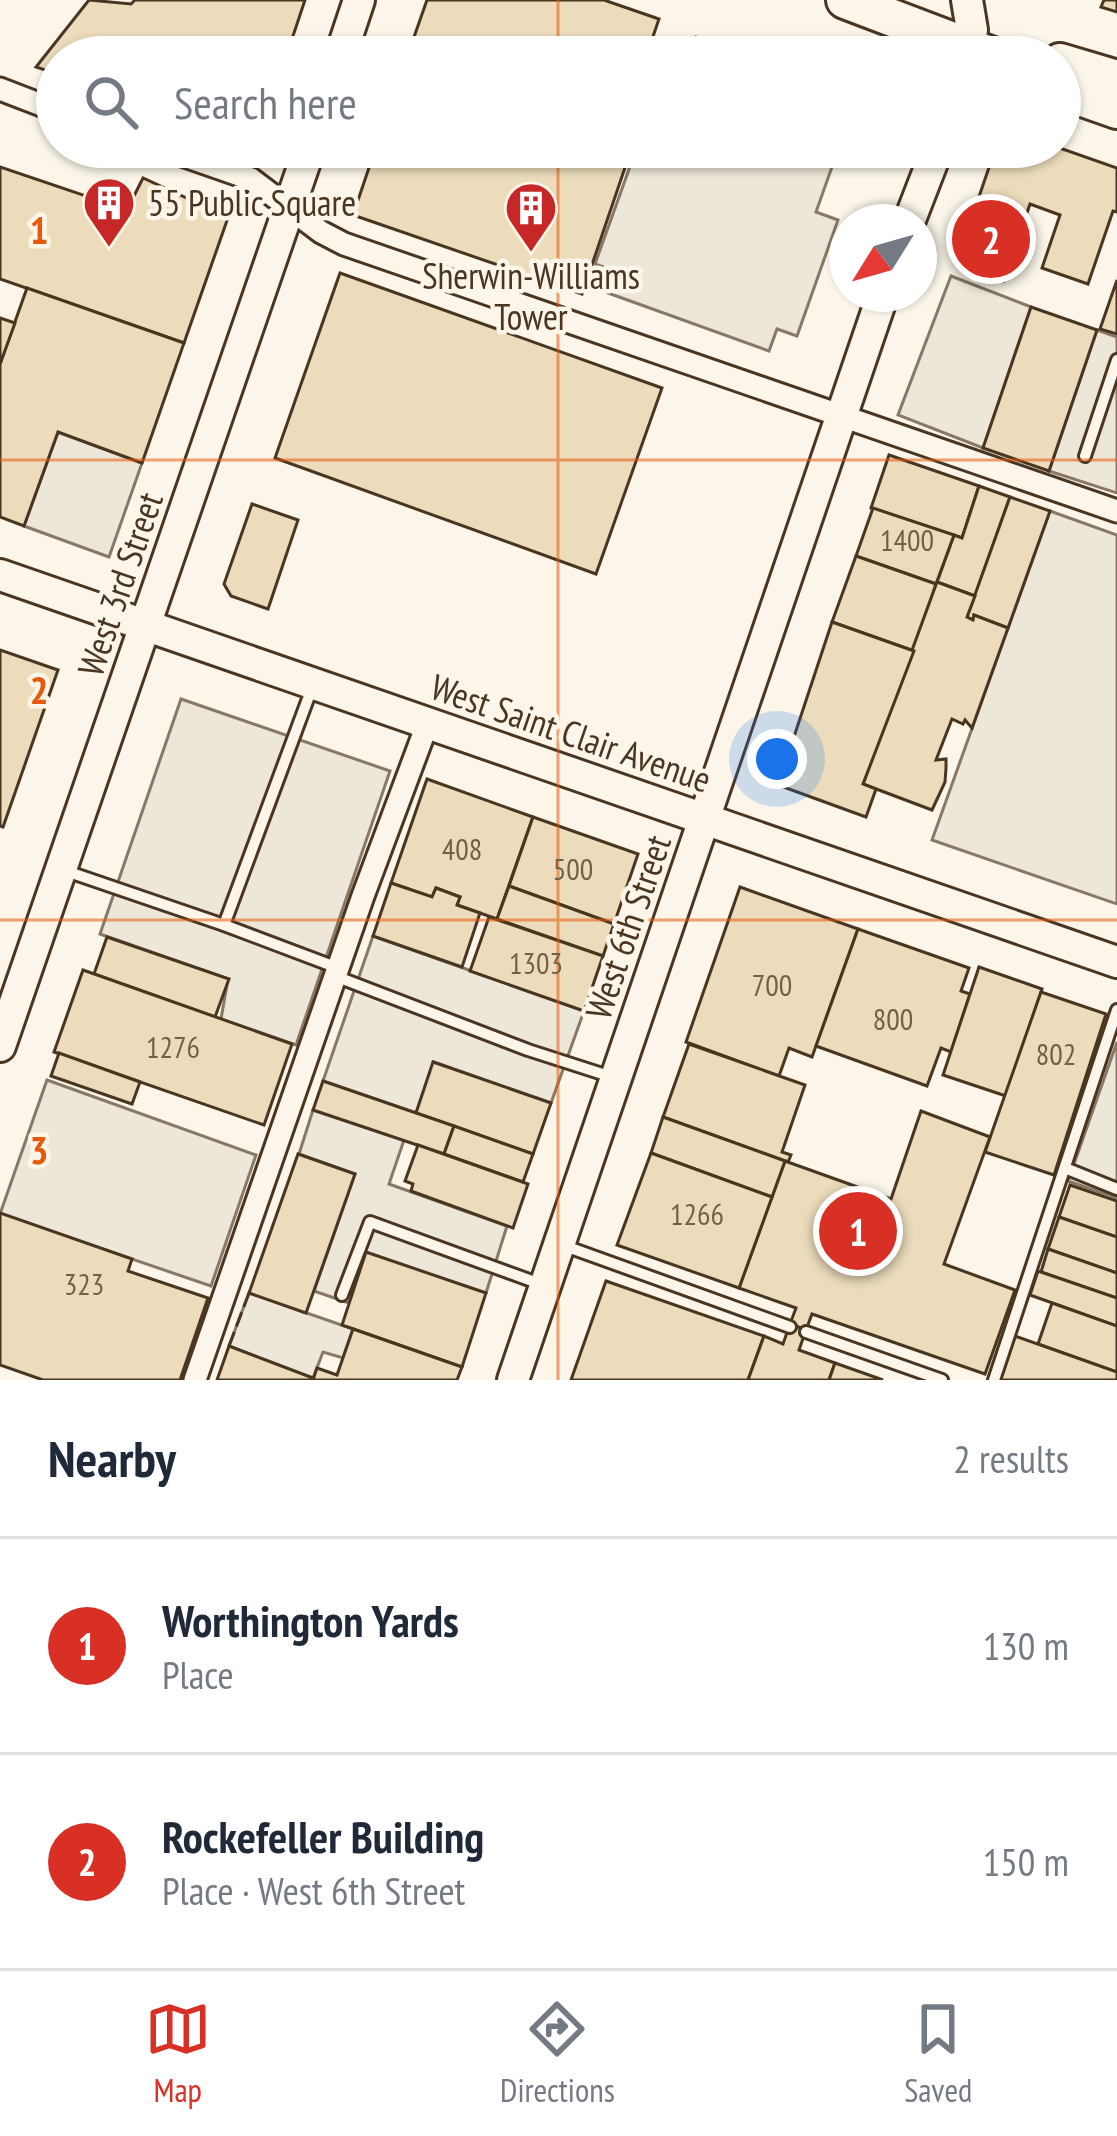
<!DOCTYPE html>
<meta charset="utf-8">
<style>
:root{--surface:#fff;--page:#f2f2f3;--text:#1f2937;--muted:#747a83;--line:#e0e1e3;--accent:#d93025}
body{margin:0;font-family:"PT Sans Narrow",sans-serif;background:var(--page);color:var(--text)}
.compass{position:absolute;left:829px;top:204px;width:108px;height:108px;border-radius:50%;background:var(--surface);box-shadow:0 3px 9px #0004;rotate:233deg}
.you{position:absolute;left:777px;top:759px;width:42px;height:42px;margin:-30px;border:9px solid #fff;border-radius:50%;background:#1a73e8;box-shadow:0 0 0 18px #1a73e833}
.badge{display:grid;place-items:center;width:78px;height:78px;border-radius:50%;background:var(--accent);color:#fff;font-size:39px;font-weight:700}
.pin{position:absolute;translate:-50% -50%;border:6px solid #fff;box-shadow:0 3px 12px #0006}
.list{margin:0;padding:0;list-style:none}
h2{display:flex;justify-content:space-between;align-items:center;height:156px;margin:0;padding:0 48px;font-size:51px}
h2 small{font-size:39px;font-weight:400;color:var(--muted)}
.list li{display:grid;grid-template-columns:78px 1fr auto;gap:36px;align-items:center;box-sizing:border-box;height:216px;padding:0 48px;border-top:3px solid var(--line)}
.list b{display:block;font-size:45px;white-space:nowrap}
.list p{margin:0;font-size:39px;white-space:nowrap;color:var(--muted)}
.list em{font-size:39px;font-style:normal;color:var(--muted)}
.icon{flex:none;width:66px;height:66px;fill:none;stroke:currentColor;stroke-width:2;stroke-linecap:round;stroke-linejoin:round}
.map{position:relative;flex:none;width:1117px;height:1380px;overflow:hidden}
.search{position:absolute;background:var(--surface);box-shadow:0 3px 9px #0004;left:36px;right:36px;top:36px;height:132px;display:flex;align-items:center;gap:30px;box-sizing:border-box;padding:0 42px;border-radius:66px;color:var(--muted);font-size:45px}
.sheet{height:588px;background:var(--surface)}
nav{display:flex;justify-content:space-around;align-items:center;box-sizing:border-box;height:168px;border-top:3px solid var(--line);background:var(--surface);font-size:33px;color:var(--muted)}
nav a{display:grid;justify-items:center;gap:6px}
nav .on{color:var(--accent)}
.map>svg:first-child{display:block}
.parking{fill:#ede7d9;stroke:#887966;stroke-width:3}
.building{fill:#ecdcbc;stroke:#4a3520;stroke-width:3}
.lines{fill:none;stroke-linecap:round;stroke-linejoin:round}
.lane-casing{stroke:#4a3520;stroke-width:16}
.street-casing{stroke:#4a3520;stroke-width:27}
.secondary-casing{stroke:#4a3520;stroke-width:36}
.primary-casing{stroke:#4a3520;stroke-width:42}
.lane{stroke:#fbf6e9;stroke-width:10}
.street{stroke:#fbf6e9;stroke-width:21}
.secondary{stroke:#fbf6e9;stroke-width:30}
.primary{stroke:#fbf6e9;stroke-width:36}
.fence{stroke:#4a3520;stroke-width:3;stroke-dasharray:15 6;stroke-linecap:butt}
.grid{fill:none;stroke:#e8590c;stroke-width:3;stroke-opacity:0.55}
.labels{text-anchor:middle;stroke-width:9;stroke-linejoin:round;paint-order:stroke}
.number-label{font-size:30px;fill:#725f47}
.poi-label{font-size:36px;fill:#4a3520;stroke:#fbf6e9;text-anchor:start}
.street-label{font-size:36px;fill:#4a3520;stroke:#fbf6e9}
.grid-label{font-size:39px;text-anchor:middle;font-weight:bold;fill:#e8590c;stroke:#fbf6e9;stroke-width:9;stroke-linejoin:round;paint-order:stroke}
</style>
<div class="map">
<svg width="1117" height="1380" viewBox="0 0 1117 1380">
<rect width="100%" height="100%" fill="#fbf6e9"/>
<g class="parking">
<path d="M696,37l56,20h-62z"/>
<path d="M637,147h202l-23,65 22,8 -41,116 -20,-7 -8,22 -161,-58 7,-22 -20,-7z"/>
<path d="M951,276l80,31 -48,141 -85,-33z"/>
<path d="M1097,330l20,7v156l-68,-22z"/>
<path d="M58,432l84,31 -33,94 -85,-31z"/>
<path d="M1050,511l67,24v369l-185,-64z"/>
<path d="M181,699l209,72 -94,274 -75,-26 7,-40 -128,-45z"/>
<path d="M373,936l211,75 -33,92 -117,-41 -18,51 -93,-32z"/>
<path d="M1117,1042v156l-49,-17z"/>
<path d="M47,1080l209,75 -45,131 -211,-72z"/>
<path d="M313,1110l91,30 -15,44 118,42 -21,67 -119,-40 -18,50 -35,-12 41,-117 -56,-20z"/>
<path d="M249,1293l104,36 -10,29 -20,-6 -10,26 -84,-32z"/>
</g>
<g class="building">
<path d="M89,0l42,4 4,-4h170l-19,57h-229v17l-21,-7z"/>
<path d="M427,0h177l55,19 -13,38h-239z"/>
<path d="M1104,0h13v12l-16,-5z"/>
<path d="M376,147h256l-50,147 -229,-79z"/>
<path d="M996,147h61l60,21v44l-4,-1 -25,73 -46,-16 18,-53 -30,-11 -26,77 -48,-17z"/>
<path d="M0,167l127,43 16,-32 59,27 28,7 -46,131 -184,-64z"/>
<path d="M340,273l322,115 -66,186 -321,-116z"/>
<path d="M1117,280v54l-17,-5z"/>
<path d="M27,288l157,55 -42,120 -84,-31 -34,94 -24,-9v-153z"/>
<path d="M1031,307l66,23 -48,141 -66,-23z"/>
<path d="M0,318l15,5 -15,41z"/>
<path d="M889,455l90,31 -17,52 -91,-30z"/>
<path d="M979,486l31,11 -35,99 -38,-14 17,-47 8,3z"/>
<path d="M1010,497l40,14 -42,117 -34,-13 -1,5 -6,-3z"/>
<path d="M252,504l46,16 -30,89 -37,-13 -7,-12z"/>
<path d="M873,508l81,27 -18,49 -80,-28z"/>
<path d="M856,556l80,28 -22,67 -82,-29z"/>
<path d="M937,582l38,14 -8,21 6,3 1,-5 34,13 -36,100 -7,-8 -2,4 -11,-5 -16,41 10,-1v9l-1,14 -13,28 -69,-26z"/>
<path d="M832,622l82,29 -51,133 13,5 -10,28 -88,-32z"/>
<path d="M0,650l58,20 -55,157 -3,-1z"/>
<path d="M427,779l106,38 -36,102 -40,-14 3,-8 -24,-9 -4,9 -41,-14z"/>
<path d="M533,817l105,37 -24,70 -105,-38z"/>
<path d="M391,883l41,14 4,-9 24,9 -3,8 23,8 -18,54 -89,-31z"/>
<path d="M509,886l105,38 -11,32 -106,-37z"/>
<path d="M740,887l118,42 -46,128 -23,-9 -10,28 -93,-34z"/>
<path d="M489,917l114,39 -19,55 -114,-40z"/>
<path d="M858,929l111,39 -8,23 9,3 -19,58 -10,-4 -14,38 -111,-40z"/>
<path d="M107,937l122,42 -14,38 -121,-43z"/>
<path d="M979,967l63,22 -36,107 -63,-21z"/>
<path d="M83,970l209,74 -28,81 -210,-73z"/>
<path d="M1041,992l65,22 -52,161 -69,-23z"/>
<path d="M689,1044l116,41 -23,67 9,3 -3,7 -125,-45z"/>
<path d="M59,1053l81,29 -8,22 -81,-28z"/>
<path d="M433,1062l118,41 -18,51 -117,-41z"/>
<path d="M323,1081l131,45 -10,28 -131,-44z"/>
<path d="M921,1111l69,26 -46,127 71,26 -30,84 -173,-60 -6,16 -16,-6 6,-16 -57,-20 46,-127 106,38z"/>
<path d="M663,1117l122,44 -13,36 -121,-44z"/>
<path d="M454,1126l79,28 -10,28 -79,-28z"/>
<path d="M418,1145l110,39 -15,44 -102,-37 2,-7 -8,-3z"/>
<path d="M651,1153l121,44 -33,91 -122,-43z"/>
<path d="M298,1154l57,20 -49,139 -57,-20z"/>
<path d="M1070,1185l47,16v36l-58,-20z"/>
<path d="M0,1213l132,46 -4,12 80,27 -28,82h-137l-43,-15z"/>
<path d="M1059,1217l58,20v36l-69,-24z"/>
<path d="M1048,1249l69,24v25l-76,-26z"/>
<path d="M366,1252l120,41 -24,74 -120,-42z"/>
<path d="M1038,1271l79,27v28l-87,-31z"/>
<path d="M606,1281l158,55 -16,44h-177z"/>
<path d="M1052,1303l65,23v46l-79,-28z"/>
<path d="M790,1324l16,6 -7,20 36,13 -6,17h-81l16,-44 19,8z"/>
<path d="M353,1329l109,38 -5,13h-144l4,-12 20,7z"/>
<path d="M1015,1336l102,36v8h-118z"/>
<path d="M229,1346l84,32v2h-96z"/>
<path d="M835,1363l48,17h-54z"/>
</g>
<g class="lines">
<g class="lane-casing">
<g id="lane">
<path d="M1085,456l32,-96"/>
<path d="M66,871l158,54 88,-237"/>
<path d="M224,925l114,43"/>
<path d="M335,976l193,74 87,28"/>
<path d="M1065,1168l52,21"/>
<path d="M565,1246l225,81"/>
<path d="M342,1295l28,-73 173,63"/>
<path d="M806,1332l136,48"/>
<path d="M994,1380l123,-370"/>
</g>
</g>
<g class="street-casing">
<g id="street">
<path d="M0,89l57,22"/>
<path d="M159,147l92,32 70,53 23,12 773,267"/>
<path d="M195,1380l168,-484 64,-171"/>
</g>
</g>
<g class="secondary-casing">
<g id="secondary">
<path d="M967,0l5,30 -5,27"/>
<path d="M340,57l19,-57"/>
<path d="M909,222l29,-75"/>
<path d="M0,575l1117,387"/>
<path d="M0,1046l310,-899"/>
<path d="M513,1380l370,-1086"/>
</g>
</g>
<g class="primary-casing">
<g id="primary">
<path d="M845,0l150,57"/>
<path d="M1060,62l57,17"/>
<path d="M1060,90l57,20"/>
</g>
</g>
<use href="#lane" class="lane"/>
<use href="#street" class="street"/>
<use href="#secondary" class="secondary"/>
<use href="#primary" class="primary"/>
<path class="fence" d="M229,1346l20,-53"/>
</g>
<path class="grid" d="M558,0v57M558,147v1233M0,460h1117M0,920h1117"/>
<defs>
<g id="building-pin" transform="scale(2.7)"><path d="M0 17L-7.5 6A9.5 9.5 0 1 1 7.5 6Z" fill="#c62828" stroke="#fbf6e9"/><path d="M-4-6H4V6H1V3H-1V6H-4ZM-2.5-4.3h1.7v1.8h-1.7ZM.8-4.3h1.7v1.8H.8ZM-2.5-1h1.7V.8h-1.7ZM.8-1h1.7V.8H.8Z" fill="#fff"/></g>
</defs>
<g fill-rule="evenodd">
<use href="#building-pin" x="109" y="203"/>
<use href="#building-pin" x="531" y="208"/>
</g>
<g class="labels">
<g class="number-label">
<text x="907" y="551">1400</text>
<text x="462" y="860">408</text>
<text x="573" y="880">500</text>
<text x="536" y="974">1303</text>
<text x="772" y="996">700</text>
<text x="893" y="1030">800</text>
<text x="173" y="1058">1276</text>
<text x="1056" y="1065">802</text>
<text x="697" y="1225">1266</text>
<text x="84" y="1295">323</text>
</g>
<g class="poi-label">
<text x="148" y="216">55 Public Square</text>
<text x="531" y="289" text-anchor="middle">Sherwin-Williams<tspan x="531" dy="41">Tower</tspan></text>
</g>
<g class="street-label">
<text transform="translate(120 584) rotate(-71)" y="13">West 3rd Street</text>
<text transform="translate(571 733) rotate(19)" y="13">West Saint Clair Avenue</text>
<text transform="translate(628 927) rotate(-71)" y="13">West 6th Street</text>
</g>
</g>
<g class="grid-label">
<text x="39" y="244">1</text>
<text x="39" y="704">2</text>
<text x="39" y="1164">3</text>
</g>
</svg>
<svg class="compass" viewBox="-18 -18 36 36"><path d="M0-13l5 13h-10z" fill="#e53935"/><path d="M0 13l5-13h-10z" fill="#747a83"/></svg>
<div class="you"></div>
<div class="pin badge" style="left:858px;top:1231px">1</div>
<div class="pin badge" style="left:991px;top:239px">2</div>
<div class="search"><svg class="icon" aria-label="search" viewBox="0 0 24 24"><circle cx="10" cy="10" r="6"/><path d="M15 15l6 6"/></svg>Search here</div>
</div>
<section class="sheet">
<h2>Nearby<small>2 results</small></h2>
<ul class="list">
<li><span class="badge">1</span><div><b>Worthington Yards</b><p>Place</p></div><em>130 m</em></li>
<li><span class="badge">2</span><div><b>Rockefeller Building</b><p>Place · West 6th Street</p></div><em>150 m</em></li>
</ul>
</section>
<nav>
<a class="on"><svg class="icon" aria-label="map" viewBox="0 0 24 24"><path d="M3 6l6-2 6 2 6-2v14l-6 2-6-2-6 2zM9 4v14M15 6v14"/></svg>Map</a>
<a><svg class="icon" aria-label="directions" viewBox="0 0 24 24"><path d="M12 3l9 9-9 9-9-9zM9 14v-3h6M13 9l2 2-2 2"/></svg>Directions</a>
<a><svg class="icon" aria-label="saved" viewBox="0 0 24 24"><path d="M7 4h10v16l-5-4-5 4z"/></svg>Saved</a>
</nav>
